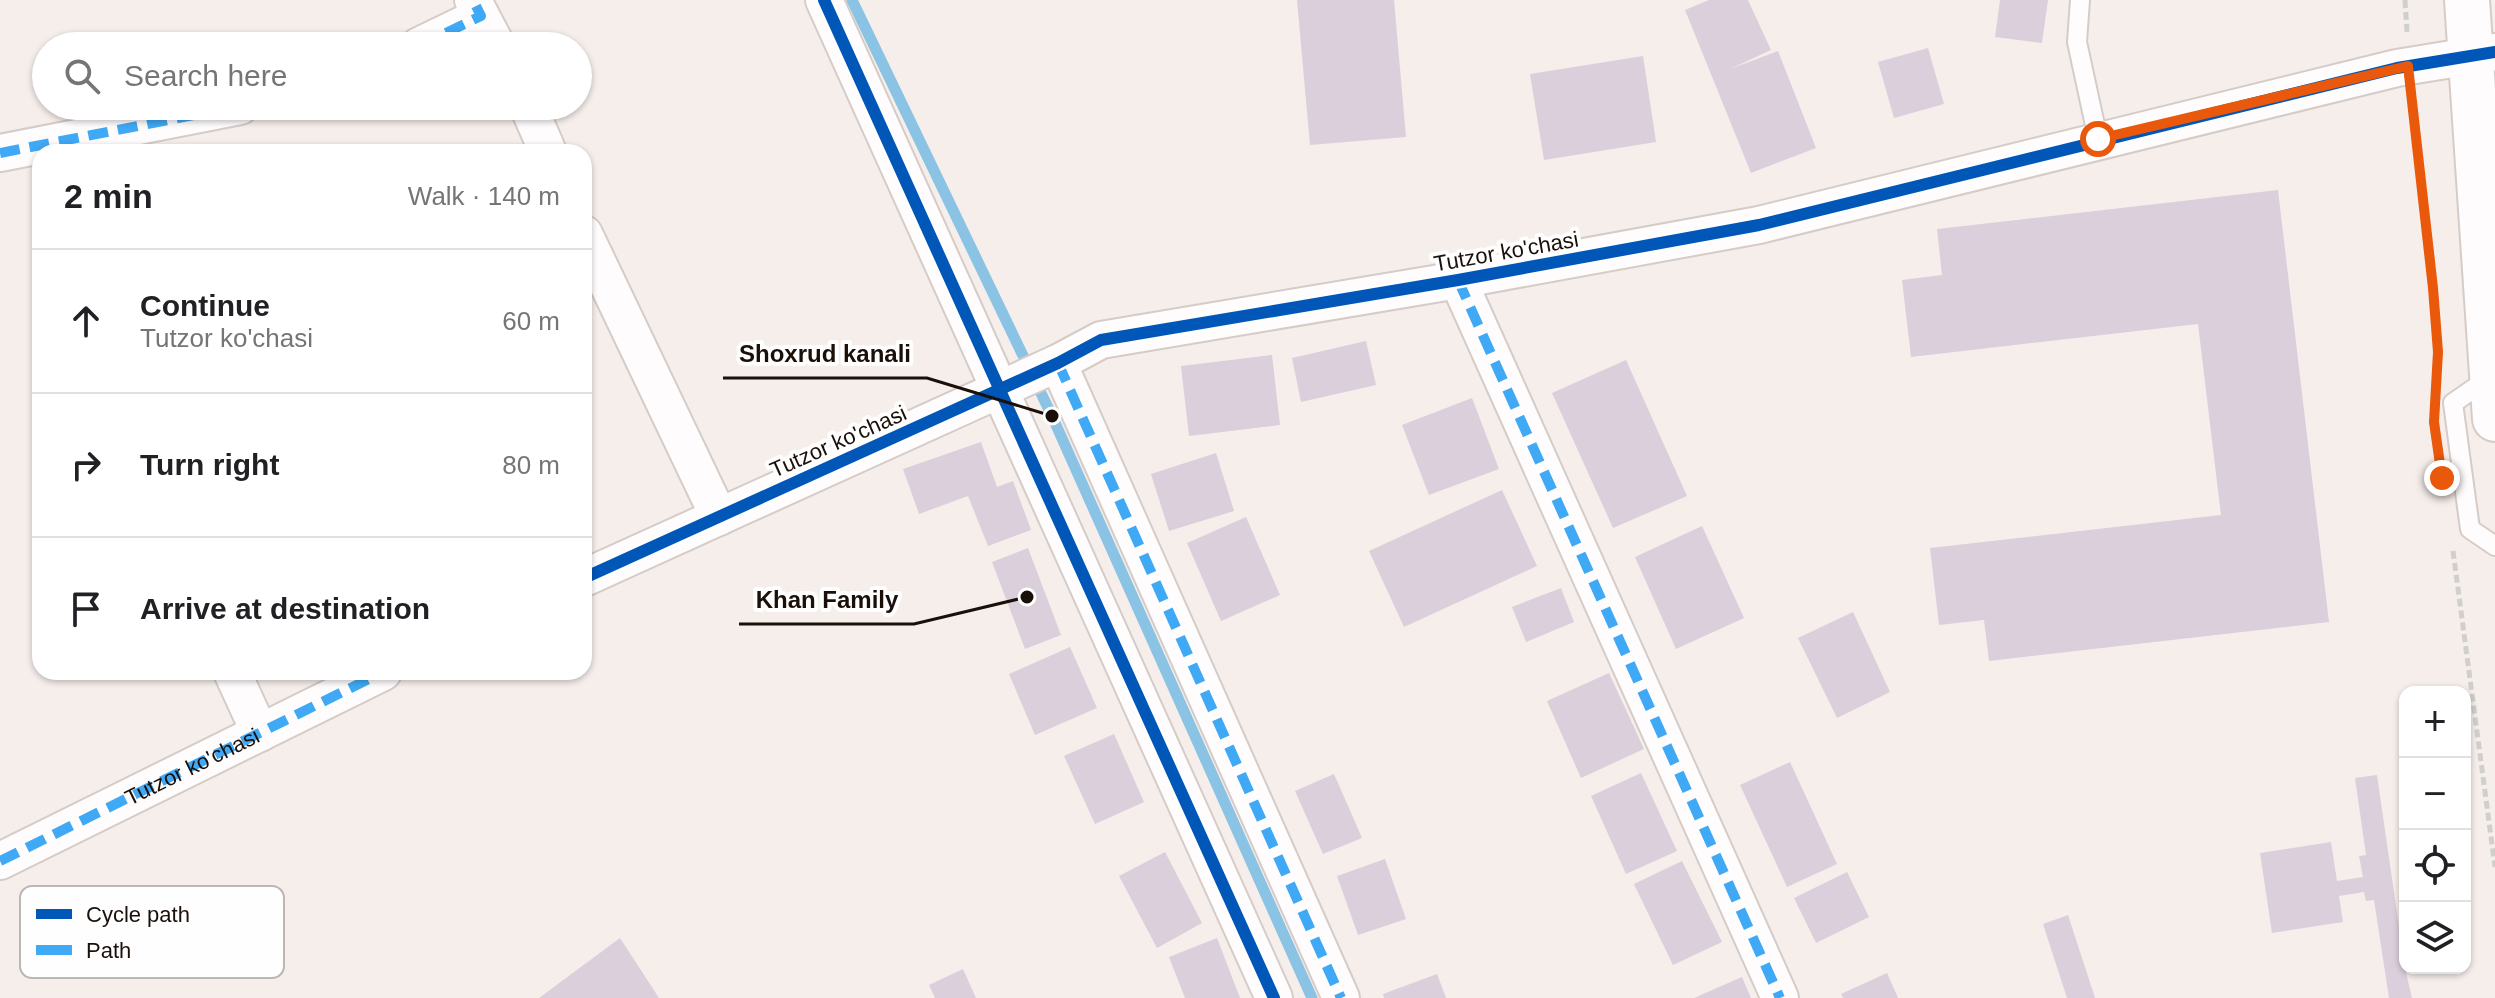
<!DOCTYPE html>
<meta charset="utf-8">
<style>
:root{--surface:#fff;--page:#f6f6f6;--text:#202124;--muted:#757577;--line:#e0e0e0}
body{margin:0;font-family:Arial,sans-serif;background:var(--page);color:var(--text)}
.controls{position:absolute;right:24px;bottom:24px;display:grid;overflow:hidden;border-radius:16px;box-shadow:0 2px 6px #0004}
.controls button{width:72px;height:72px;display:grid;place-items:center;padding:0;border:0;border-bottom:2px solid var(--line);background:var(--surface);color:var(--text);font:40px sans-serif}
.stop{position:absolute;width:24px;height:24px;margin:-18px;border:6px solid #ea580c;border-radius:50%;background:#fff}
.stop.end{background:#ea580c;border-color:#fff;box-shadow:0 2px 8px #0008}
.list{margin:0;padding:0;list-style:none}
h2{display:flex;justify-content:space-between;align-items:center;height:104px;margin:0;padding:0 32px;font-size:34px}
h2 small{font-size:26px;font-weight:400;color:var(--muted)}
.list li{display:grid;grid-template-columns:52px 1fr auto;gap:24px;align-items:center;box-sizing:border-box;height:144px;padding:0 32px;border-top:2px solid var(--line)}
.list b{display:block;font-size:30px;white-space:nowrap}
.list p{margin:0;font-size:26px;white-space:nowrap;color:var(--muted)}
.list em{font-size:26px;font-style:normal;color:var(--muted)}
.icon{flex:none;width:44px;height:44px;fill:none;stroke:currentColor;stroke-width:2;stroke-linecap:round;stroke-linejoin:round}
.map{position:relative;flex:none;width:2495px;height:998px;overflow:hidden}
.search{position:absolute;background:var(--surface);box-shadow:0 2px 6px #0004;left:32px;top:32px;width:560px;height:88px;display:flex;align-items:center;gap:20px;box-sizing:border-box;padding:0 28px;border-radius:44px;color:var(--muted);font-size:30px}
.panel{position:absolute;background:var(--surface);box-shadow:0 2px 6px #0004;left:32px;top:144px;width:560px;height:536px;border-radius:24px}
.map>svg:first-child{display:block}
.lines{fill:none;stroke-linecap:round;stroke-linejoin:round}
.stream{stroke:#8ac3e4;stroke-width:11}
.building{fill:#dacfdb}
.lane-casing{stroke:#d6ccc7;stroke-width:22}
.street-casing{stroke:#d6ccc7;stroke-width:40}
.secondary-casing{stroke:#d6ccc7;stroke-width:48}
.path{stroke:#d1cfce;stroke-width:5;stroke-dasharray:8 4;stroke-linecap:butt}
.lane{stroke:#fefcfc;stroke-width:18}
.street{stroke:#fefcfc;stroke-width:36}
.secondary{stroke:#fefcfc;stroke-width:44}
.quiet{stroke:#3fa9f5;stroke-width:10;stroke-dasharray:20 10;stroke-linecap:butt}
.cycleway-casing{stroke:#fefefe;stroke-width:17}
.cycleway{stroke:#0057b8;stroke-width:12}
.route{stroke:#ea580c;stroke-width:10}
.labels{text-anchor:middle;stroke-width:8;stroke-linejoin:round;paint-order:stroke}
.street-label{font-size:22px;fill:#1a0f09;stroke:#fefefe}
.key{fill:#fefefe;stroke:#bab6b4;stroke-width:2}
.key-label{font-size:22px;fill:#1a0f09}
.leader{fill:none;stroke:#1a0f09;stroke-width:3}
.callout-dot{fill:#1a0f09;stroke:#fefefe;stroke-width:3}
.callout-label{font-size:24px;text-anchor:middle;font-weight:bold;fill:#1a0f09;stroke:#fefefe;stroke-width:8;stroke-linejoin:round;paint-order:stroke}
</style>
<div class="map">
<svg width="2495" height="998" viewBox="0 0 2495 998">
<rect width="100%" height="100%" fill="#f6eeeb"/>
<g class="lines">
<path class="stream" d="M852,0l200,416 260,582"/>
</g>
<g class="building">
<path d="M1297,0h97l12,137 -96,8z"/>
<path d="M1709,0h39l23,50 -41,19 48,-18 38,97 -65,25 -66,-163z"/>
<path d="M2000,0h48l-6,43 -47,-6z"/>
<path d="M1928,48l16,56 -50,14 -16,-56z"/>
<path d="M1643,56l13,86 -112,18 -14,-86z"/>
<path d="M2278,190l51,432 -340,39 -5,-41 -45,5 -9,-77 291,-33 -23,-191 -287,33 -9,-77 40,-5 -5,-46z"/>
<path d="M1366,341l10,44 -75,17 -9,-44z"/>
<path d="M1272,355l8,70 -91,11 -8,-70z"/>
<path d="M1626,360l61,136 -74,32 -61,-135z"/>
<path d="M1472,398l27,71 -70,26 -27,-70z"/>
<path d="M981,442l16,45 16,-6 18,49 -43,16 -20,-50 -49,18 -16,-45z"/>
<path d="M1216,453l18,58 -65,20 -18,-57z"/>
<path d="M1502,490l35,76 -133,61 -35,-76z"/>
<path d="M1246,517l34,78 -59,26 -34,-78z"/>
<path d="M1702,526l42,92 -68,31 -41,-92z"/>
<path d="M1028,548l33,87 -36,14 -33,-87z"/>
<path d="M1561,588l13,34 -48,20 -14,-35z"/>
<path d="M1853,612l37,80 -53,26 -39,-80z"/>
<path d="M1070,647l27,61 -62,27 -26,-61z"/>
<path d="M1609,673l35,76 -63,29 -34,-77z"/>
<path d="M1114,734l30,68 -49,22 -31,-68z"/>
<path d="M1790,762l47,102 -50,23 -47,-102z"/>
<path d="M1641,773l36,78 -51,23 -35,-78z"/>
<path d="M1334,774l28,64 -39,16 -28,-63z"/>
<path d="M2377,775l28,193 7,30h-23l-15,-98 -8,1 -2,-9 -25,4 4,26 -71,11 -12,-80 71,-11 6,39 26,-4 -4,-21 7,-1 -11,-77z"/>
<path d="M1165,852l37,71 -45,25 -38,-72z"/>
<path d="M1385,859l21,60 -48,16 -21,-59z"/>
<path d="M1682,861l40,81 -49,23 -39,-81z"/>
<path d="M1847,872l22,45 -53,26 -22,-45z"/>
<path d="M2068,915l27,83h-28l-24,-74z"/>
<path d="M620,938l39,60h-120z"/>
<path d="M1217,938l23,60h-55l-16,-41z"/>
<path d="M963,969l13,29h-41l-6,-13z"/>
<path d="M1887,973l11,25h-55l-2,-4z"/>
<path d="M1437,974l9,24h-62l-1,-4z"/>
<path d="M1742,977l9,21h-57z"/>
</g>
<g class="lines">
<g class="lane-casing">
<g id="lane">
<path d="M2080,0l-3,42 21,97"/>
<path d="M2489,378l-36,25 17,126 25,17"/>
</g>
</g>
<g class="street-casing">
<g id="street">
<path d="M824,0l450,998"/>
<path d="M481,16l16,30"/>
<path d="M419,46l62,-30 -8,-16"/>
<path d="M528,106l20,46"/>
<path d="M0,153l240,-47"/>
<path d="M584,234l135,283"/>
<path d="M1458,280l322,718"/>
<path d="M1058,363l283,635"/>
<path d="M584,578l474,-215 43,-23 357,-60 301,-55 638,-157 98,-16"/>
<path d="M232,672l28,61"/>
<path d="M0,861l383,-189"/>
</g>
</g>
<g class="secondary-casing">
<path id="secondary" d="M2467,0l28,419"/>
</g>
<g class="path">
<path d="M2405,0l2,32"/>
<path d="M2412,102c10,91 30,188 24,280"/>
<path d="M2453,551l42,316"/>
</g>
<use href="#lane" class="lane"/>
<use href="#street" class="street"/>
<use href="#secondary" class="secondary"/>
<g class="quiet">
<path d="M419,46l62,-30 -8,-16"/>
<path d="M0,153l240,-47"/>
<path d="M1458,280l322,718"/>
<path d="M1058,363l283,635"/>
<path id="s1" d="M0,861l383,-189"/>
</g>
<g class="cycleway-casing">
<g id="cycleway">
<path d="M824,0l450,998"/>
<path d="M584,578l474,-215 43,-23 357,-60 301,-55 638,-157 98,-16"/>
</g>
</g>
<use href="#cycleway" class="cycleway"/>
</g>
<g class="lines">
<path class="route" d="M2098,139l310,-73 25,222 5,64 -4,70 8,56"/>
</g>
<g class="labels">
<g class="street-label">
<text transform="translate(1506 251) rotate(-10)" y="8">Tutzor ko'chasi</text>
<text transform="translate(838 441) rotate(-24)" y="8">Tutzor ko'chasi</text>
<text dy="8" stroke="none"><textPath href="#s1" startOffset="214">Tutzor ko'chasi</textPath></text>
</g>
</g>
<rect x="20" y="886" width="264" height="92" rx="12" class="key"/>
<rect x="36" y="909" width="36" height="10" fill="#0057b8"/>
<rect x="36" y="945" width="36" height="10" fill="#3fa9f5"/>
<g class="key-label">
<text x="86" y="922">Cycle path</text>
<text x="86" y="958">Path</text>
</g>
<path class="leader" d="M1052 416L927 378H723M1027 597L914 624H739"/>
<g class="callout-dot">
<circle cx="1052" cy="416" r="8"/>
<circle cx="1027" cy="597" r="8"/>
</g>
<g class="callout-label">
<text x="825" y="362">Shoxrud kanali</text>
<text x="827" y="608">Khan Family</text>
</g>
</svg>
<div class="controls">
<button>+</button>
<button>−</button>
<button><svg class="icon" aria-label="locate" viewBox="0 0 24 24"><circle cx="12" cy="12" r="6"/><path d="M12 2v4M12 18v4M2 12h4M18 12h4"/></svg></button>
<button><svg class="icon" aria-label="layers" viewBox="0 0 24 24"><path d="M12 4l9 5-9 5-9-5zM3 14l9 5 9-5"/></svg></button>
</div>
<div class="stop" style="left:2098px;top:139px"></div>
<div class="stop end" style="left:2442px;top:478px"></div>
<div class="search"><svg class="icon" aria-label="search" viewBox="0 0 24 24"><circle cx="10" cy="10" r="6"/><path d="M15 15l6 6"/></svg>Search here</div>
<section class="panel">
<h2>2 min<small>Walk · 140 m</small></h2>
<ul class="list">
<li><svg class="icon" aria-label="ahead" viewBox="0 0 24 24"><path d="M12 20V5M6 11l6-6 6 6"/></svg><div><b>Continue</b><p>Tutzor ko'chasi</p></div><em>60 m</em></li>
<li><svg class="icon" aria-label="right" viewBox="0 0 24 24"><path d="M7 20v-9h11M14 6l5 5-5 5"/></svg><div><b>Turn right</b></div><em>80 m</em></li>
<li><svg class="icon" aria-label="arrive" viewBox="0 0 24 24"><path d="M6 21V4h12l-3 4 3 4H6"/></svg><div><b>Arrive at destination</b></div></li>
</ul>
</section>
</div>
